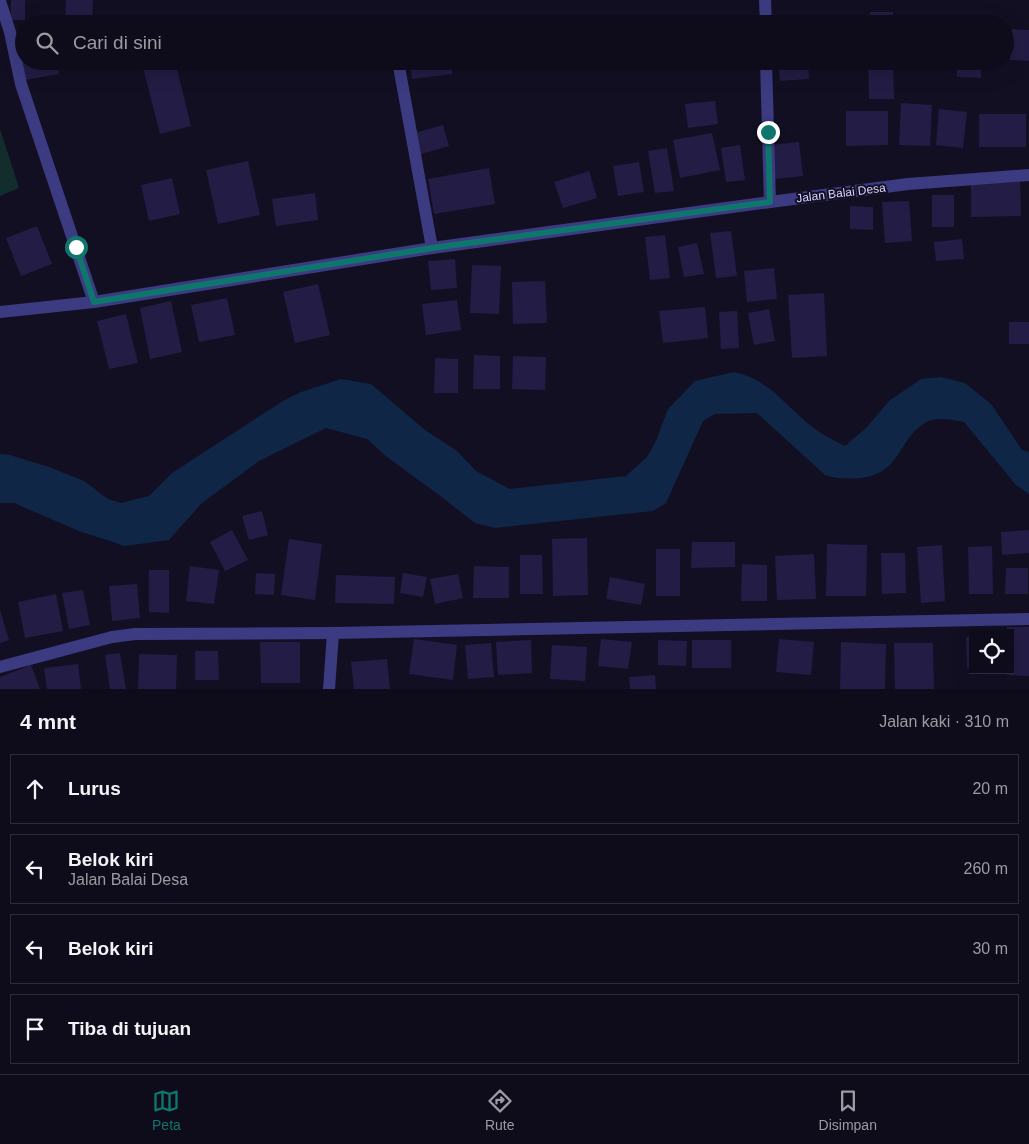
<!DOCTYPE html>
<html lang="id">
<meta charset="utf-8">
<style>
:root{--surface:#0e0b1a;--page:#171423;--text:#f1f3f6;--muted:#9b9ba2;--line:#2e2b39;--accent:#0f766e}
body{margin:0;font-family:Helvetica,sans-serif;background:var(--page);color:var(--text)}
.controls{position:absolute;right:15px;bottom:15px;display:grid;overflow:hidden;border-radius:0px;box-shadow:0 5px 20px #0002}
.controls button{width:45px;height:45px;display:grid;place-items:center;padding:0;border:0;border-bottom:1px solid var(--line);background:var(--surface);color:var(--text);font:25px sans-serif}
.stop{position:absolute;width:15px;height:15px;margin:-11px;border:4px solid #0f766e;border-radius:50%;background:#fff}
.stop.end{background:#0f766e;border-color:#fff;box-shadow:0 1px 5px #0008}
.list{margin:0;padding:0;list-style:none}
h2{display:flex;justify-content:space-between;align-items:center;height:65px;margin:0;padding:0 20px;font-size:21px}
h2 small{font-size:16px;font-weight:400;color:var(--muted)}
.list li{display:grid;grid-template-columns:32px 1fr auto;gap:15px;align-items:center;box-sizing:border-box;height:70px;margin:0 10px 10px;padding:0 10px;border:1px solid var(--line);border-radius:0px}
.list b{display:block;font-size:19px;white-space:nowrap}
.list p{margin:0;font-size:16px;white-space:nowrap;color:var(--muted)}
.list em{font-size:16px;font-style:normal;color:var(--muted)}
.icon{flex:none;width:28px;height:28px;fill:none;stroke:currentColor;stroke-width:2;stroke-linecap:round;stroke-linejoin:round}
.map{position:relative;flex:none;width:1029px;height:689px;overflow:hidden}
.search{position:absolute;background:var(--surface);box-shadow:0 5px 20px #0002;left:15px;right:15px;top:15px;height:55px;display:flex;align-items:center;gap:12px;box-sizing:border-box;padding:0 18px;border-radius:28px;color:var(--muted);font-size:19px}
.sheet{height:385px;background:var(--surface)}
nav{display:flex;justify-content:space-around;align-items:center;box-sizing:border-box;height:70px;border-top:1px solid var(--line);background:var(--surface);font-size:14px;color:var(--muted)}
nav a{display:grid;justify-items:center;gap:2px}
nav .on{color:var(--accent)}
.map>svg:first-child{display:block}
.green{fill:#122d2b}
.water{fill:#0f2647}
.building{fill:#231c44}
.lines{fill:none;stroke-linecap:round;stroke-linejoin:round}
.minor{stroke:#3c3b81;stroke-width:12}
.route{stroke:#0f766e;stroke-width:6}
.labels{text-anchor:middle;stroke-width:4;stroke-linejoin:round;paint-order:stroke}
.street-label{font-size:12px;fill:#d6d3fe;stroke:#120f23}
</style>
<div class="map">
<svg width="1029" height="689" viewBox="0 0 1029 689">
<rect width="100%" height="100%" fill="#120f23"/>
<path class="green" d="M0,129l19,59 -19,8z"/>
<path class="water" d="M734,372c33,7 48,29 72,50 12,10 25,17 39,24l22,-19 22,-26 32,-22 20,-2 24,6 26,21 31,46 7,2v42l-13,-9 -52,-63c-11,-2 -24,-5 -35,-1 -31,14 -26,53 -69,57 -13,1 -22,1 -35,-3l-68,-62 -42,1 -12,7 -37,82 -13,8 -158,17 -20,-5 -36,-28 -52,-38 -20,-18 -41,-11 -67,33 -57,42 -33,37 -44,6 -46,-15 -65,-28h-14v-49l10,1 39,12 35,14 24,18 13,4 28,-7 23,-23 111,-72 18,-9 40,-13 30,5 54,46 32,21 19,20 34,18 116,-13 21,-19 9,-16 12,-32 27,-28z"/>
<g class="building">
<rect x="11" y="0" width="14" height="20"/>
<path d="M66,0h27l-1,24h-27z"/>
<rect x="870" y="12" width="23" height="12"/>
<path d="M1012,29l17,1v31l-19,-1z"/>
<path d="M24,48v13h33l2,13 -35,6 -5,-31z"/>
<path d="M149,61h26l16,65 -31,8 -18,-71z"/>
<path d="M410,61h41l1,13 -40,5z"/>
<path d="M778,61h30l1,18 -29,2z"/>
<path d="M868,61h25l1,38h-25z"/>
<path d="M957,61h24v17l-24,-1z"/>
<path d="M715,101l3,23 -30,4 -3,-24z"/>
<path d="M901,103l31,2 -2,41 -31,-1z"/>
<path d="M939,109l28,3 -4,36 -27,-3z"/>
<path d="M846,111h42v34l-42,1z"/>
<rect x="979" y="114" width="47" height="33"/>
<path d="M443,125l6,21 -28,8 -6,-21z"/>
<path d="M712,133l8,37 -40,8 -7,-38z"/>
<path d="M799,142l4,34 -29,3 -3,-34z"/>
<path d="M740,145l5,35 -19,2 -5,-34z"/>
<path d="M667,148l7,43 -19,2 -7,-42z"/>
<path d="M248,161l12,54 -42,9 -12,-54z"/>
<path d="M639,162l5,30 -26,4 -5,-30z"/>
<path d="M489,168l6,36 -61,10 -6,-35z"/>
<path d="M589,171l8,27 -34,10 -9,-26z"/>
<path d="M172,178l8,36 -31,7 -8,-36z"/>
<path d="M1020,182l1,34 -50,1v-34z"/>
<path d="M315,193l3,27 -42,6 -4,-27z"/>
<rect x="932" y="195" width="22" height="32"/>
<path d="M909,201l3,40 -27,2 -3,-41z"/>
<path d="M850,206l23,1v23l-23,-1z"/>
<path d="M37,226l15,38 -31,12 -15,-38z"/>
<path d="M731,231l6,45 -21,2 -6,-45z"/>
<path d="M665,235l5,43 -20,2 -5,-43z"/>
<path d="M962,239l2,20 -28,2 -2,-19z"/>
<path d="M697,243l7,31 -20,3 -6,-30z"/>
<path d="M455,259l2,29 -26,2 -3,-29z"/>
<path d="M472,265l29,1 -2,48 -29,-1z"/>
<path d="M774,268l3,31 -30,3 -3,-31z"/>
<path d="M545,281l2,42 -34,1 -1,-42z"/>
<path d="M318,284l12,51 -35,8 -12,-51z"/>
<path d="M824,293l3,63 -35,2 -4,-63z"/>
<path d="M227,298l8,37 -36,7 -8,-37z"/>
<path d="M457,300l4,30 -35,5 -4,-31z"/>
<path d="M171,301l11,51 -32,7 -10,-51z"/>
<path d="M705,307l3,31 -45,5 -4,-32z"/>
<path d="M769,309l6,32 -21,4 -6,-32z"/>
<path d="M737,311l2,37 -18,1 -2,-37z"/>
<path d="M126,314l12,49 -29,6 -12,-48z"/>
<rect x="1009" y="322" width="20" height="22"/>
<path d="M474,355l26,1v33h-27z"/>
<path d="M513,356l33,1 -1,33 -33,-1z"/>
<path d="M435,358l23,1v34h-24z"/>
<path d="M262,511l6,24 -19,5 -7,-24z"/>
<path d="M232,530l16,30 -23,11 -15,-29z"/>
<path d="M1029,530v23l-27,2 -1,-23z"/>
<path d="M587,538l1,57 -35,1 -1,-57z"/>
<path d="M289,539l33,5 -7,56 -34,-5z"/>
<path d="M692,542h43v25l-44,1z"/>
<path d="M827,544l40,1 -1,51h-40z"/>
<path d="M942,545l3,56 -24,2 -4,-56z"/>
<path d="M992,546l1,48h-24l-1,-47z"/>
<rect x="656" y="549" width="24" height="47"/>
<path d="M881,553h24l1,40 -24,1z"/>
<path d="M814,554l2,45 -39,1 -2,-44z"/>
<path d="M520,555h22l1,39h-23z"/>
<path d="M742,564l25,1v36h-26z"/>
<path d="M190,566l29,4 -5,34 -28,-3z"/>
<path d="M474,566l35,1v31h-36z"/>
<path d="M1006,568h22v26h-23z"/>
<path d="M149,570h20v43l-20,-1z"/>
<path d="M256,573l19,1 -1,21 -19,-1z"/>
<path d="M403,573l24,4 -4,20 -23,-4z"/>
<path d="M458,574l5,24 -28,6 -5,-25z"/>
<path d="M336,575l59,2 -1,27 -59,-1z"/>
<path d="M610,577l35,7 -4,21 -35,-6z"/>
<path d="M137,584l3,34 -28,3 -3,-35z"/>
<path d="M83,590l7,35 -21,4 -7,-36z"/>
<path d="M56,594l7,37 -38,7 -7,-36z"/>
<path d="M0,610l9,30 -9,3z"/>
<path d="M1007,627h22v49l-22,-1v-5h3v-37h-3z"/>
<path d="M973,636v32h-6l-1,-31z"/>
<path d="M414,639l43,6 -4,35 -44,-6z"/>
<path d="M601,639l31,3 -4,27 -30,-3z"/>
<path d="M779,639l35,3 -3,33 -35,-3z"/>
<path d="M531,640l1,33 -34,2 -2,-33z"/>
<path d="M658,640l29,1 -1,25 -28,-1z"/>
<rect x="692" y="640" width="39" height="28"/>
<path d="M260,642h40v41h-39z"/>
<path d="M841,642l45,2 -1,45h-45z"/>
<path d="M491,643l3,34 -26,2 -3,-34z"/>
<path d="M894,643h39l1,46h-39z"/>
<path d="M552,645l35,2 -2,34 -35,-2z"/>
<path d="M195,651h23l1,29h-24z"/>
<path d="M120,653l6,36h-16l-5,-34z"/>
<path d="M139,654l38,1 -1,34h-38z"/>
<path d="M387,659l3,30h-36l-3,-27z"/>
<path d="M78,664l3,25h-34l-3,-21z"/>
<path d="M31,665l9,24h-40v-12z"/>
<path d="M655,675l1,14h-26l-1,-12z"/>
</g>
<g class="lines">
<g class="minor">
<path d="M765,0l1,24"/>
<path d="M0,1l10,31 11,52 73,218"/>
<path d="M398,61l34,187"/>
<path d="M766,61l4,141"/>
<path d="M0,312l94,-10 338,-54 338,-46 138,-18 121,-9"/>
<path d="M0,667l112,-30 23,-3 198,-1 696,-14"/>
<path d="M329,689l4,-56"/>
</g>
</g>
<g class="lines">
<path class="route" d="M76,247l18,55 338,-54 338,-46 -2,-70"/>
</g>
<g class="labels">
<g class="street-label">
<text transform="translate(841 193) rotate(-7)" y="4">Jalan Balai Desa</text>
</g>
</g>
</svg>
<div class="controls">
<button><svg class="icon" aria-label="locate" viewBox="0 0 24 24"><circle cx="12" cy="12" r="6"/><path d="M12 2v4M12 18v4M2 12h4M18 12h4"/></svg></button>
</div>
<div class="stop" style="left:76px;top:247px"></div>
<div class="stop end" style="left:768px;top:132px"></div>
<div class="search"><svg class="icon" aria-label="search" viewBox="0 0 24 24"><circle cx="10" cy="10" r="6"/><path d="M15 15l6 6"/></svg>Cari di sini</div>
</div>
<section class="sheet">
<h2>4 mnt<small>Jalan kaki · 310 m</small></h2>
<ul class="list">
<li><svg class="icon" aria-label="ahead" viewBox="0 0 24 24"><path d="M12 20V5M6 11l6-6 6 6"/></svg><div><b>Lurus</b></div><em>20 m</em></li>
<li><svg class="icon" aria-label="left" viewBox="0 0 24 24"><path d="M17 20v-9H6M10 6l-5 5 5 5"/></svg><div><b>Belok kiri</b><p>Jalan Balai Desa</p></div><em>260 m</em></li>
<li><svg class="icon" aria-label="left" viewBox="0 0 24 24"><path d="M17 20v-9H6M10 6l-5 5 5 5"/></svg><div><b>Belok kiri</b></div><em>30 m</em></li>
<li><svg class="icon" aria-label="arrive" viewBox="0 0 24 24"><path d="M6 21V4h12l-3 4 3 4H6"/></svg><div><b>Tiba di tujuan</b></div></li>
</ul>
</section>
<nav>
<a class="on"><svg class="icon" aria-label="map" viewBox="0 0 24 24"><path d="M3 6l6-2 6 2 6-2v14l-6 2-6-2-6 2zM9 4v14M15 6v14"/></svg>Peta</a>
<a><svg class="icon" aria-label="directions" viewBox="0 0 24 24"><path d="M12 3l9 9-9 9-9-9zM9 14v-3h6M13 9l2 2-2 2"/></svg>Rute</a>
<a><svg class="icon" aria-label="saved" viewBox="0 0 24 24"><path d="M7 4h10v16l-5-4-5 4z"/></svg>Disimpan</a>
</nav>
